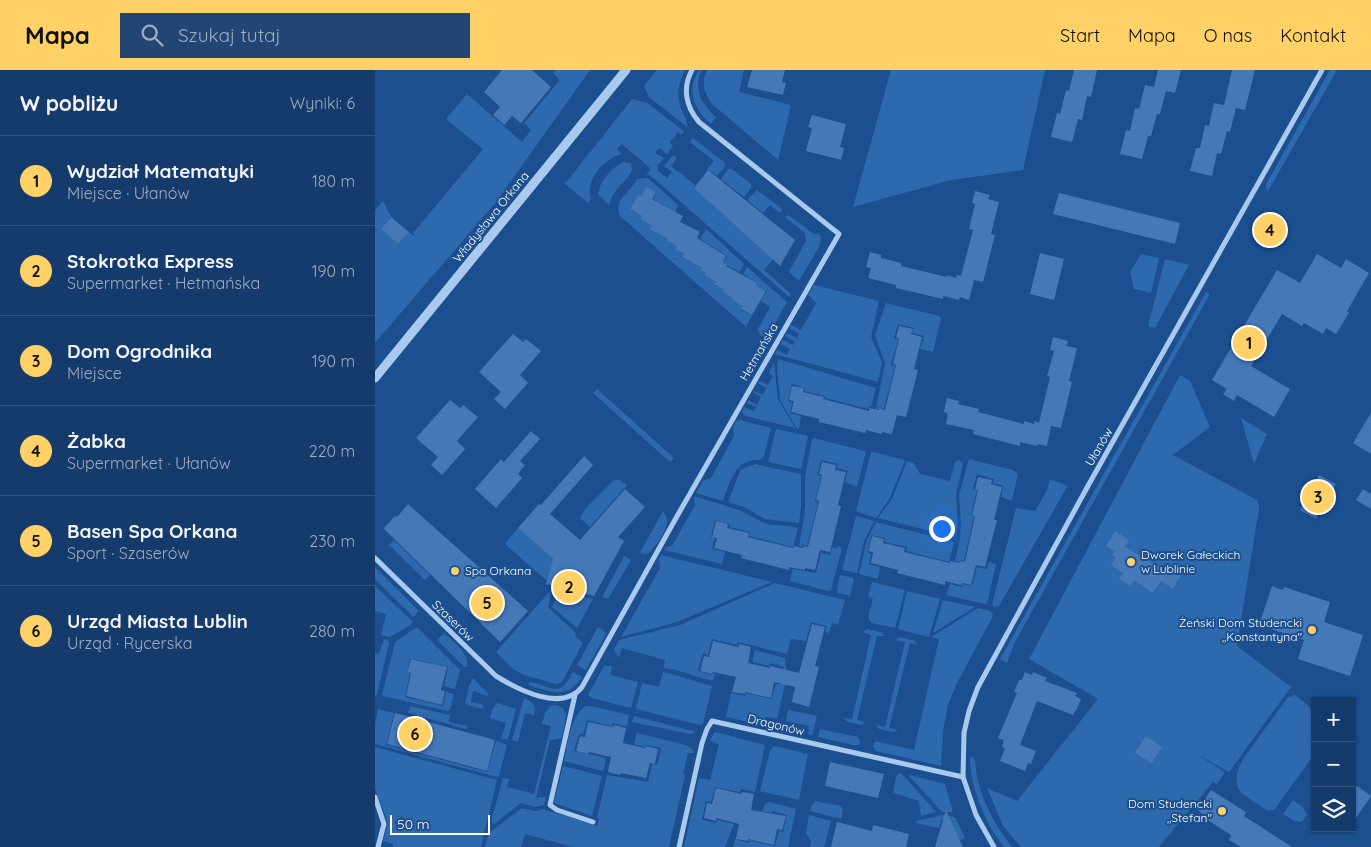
<!DOCTYPE html>
<html lang="pl">
<meta charset="utf-8">
<style>
:root{--surface:#143b6b;--page:#214673;--text:#f1f3f6;--muted:#9dadc1;--line:#33557e;--accent:#ffd166}
body{margin:0;font-family:Quicksand,sans-serif;background:var(--page);color:var(--text)}
.controls{position:absolute;right:15px;bottom:15px;display:grid;overflow:hidden;border-radius:0px;box-shadow:0 1px 4px #0004}
.controls button{width:45px;height:45px;display:grid;place-items:center;padding:0;border:0;border-bottom:1px solid var(--line);background:var(--surface);color:var(--text);font:25px sans-serif}
.scale{position:absolute;left:15px;bottom:12px;width:100px;box-sizing:border-box;padding-left:5px;border:2px solid #fff;border-top:0;font-size:14px;line-height:18px;white-space:nowrap;color:#fff;-webkit-text-stroke:4px #1b4f8f;paint-order:stroke}
.you{position:absolute;left:566px;top:458px;width:18px;height:18px;margin:-12px;border:4px solid #fff;border-radius:50%;background:#1a73e8;box-shadow:0 0 0 8px #1a73e833}
.badge{display:grid;place-items:center;width:32px;height:32px;border-radius:50%;background:var(--accent);color:#111;font-size:16px;font-weight:700}
.pin{position:absolute;translate:-50% -50%;border:2px solid #fff;box-shadow:0 1px 5px #0006}
.list{margin:0;padding:0;list-style:none}
h2{display:flex;justify-content:space-between;align-items:center;height:65px;margin:0;padding:0 20px;font-size:21px}
h2 small{font-size:16px;font-weight:400;color:var(--muted)}
.list li{display:grid;grid-template-columns:32px 1fr auto;gap:15px;align-items:center;box-sizing:border-box;height:90px;padding:0 20px;border-top:1px solid var(--line)}
.list b{display:block;font-size:19px;white-space:nowrap}
.list p{margin:0;font-size:16px;white-space:nowrap;color:var(--muted)}
.list em{font-size:16px;font-style:normal;color:var(--muted)}
.icon{flex:none;width:28px;height:28px;fill:none;stroke:currentColor;stroke-width:2;stroke-linecap:round;stroke-linejoin:round}
.map{position:relative;flex:none;width:996px;height:777px;overflow:hidden}
header{display:flex;align-items:center;gap:30px;box-sizing:border-box;height:70px;padding:0 25px;background:var(--accent);color:#111}
header strong{font-size:24px}
nav{display:flex;gap:28px;margin-inline-start:auto;font-size:18px}
.search{width:350px;height:45px;background:var(--page);display:flex;align-items:center;gap:12px;box-sizing:border-box;padding:0 18px;border-radius:0px;color:var(--muted);font-size:19px}
main{display:flex}
aside{flex:1;background:var(--surface)}
.map>svg:first-child{display:block}
.green{fill:#2e69ad}
.building{fill:#4478b7}
.lines{fill:none;stroke-linecap:round;stroke-linejoin:round}
.minor{stroke:#a9c9ee;stroke-width:5}
.tertiary{stroke:#a9c9ee;stroke-width:9}
.poi-dot{fill:#ffd166;stroke:#1b4f8f;stroke-width:2}
.labels{text-anchor:middle;stroke-width:4;stroke-linejoin:round;paint-order:stroke}
.street-label{font-size:12px;fill:#fff;stroke:#1b4f8f}
.poi-label{font-size:12px;fill:#fff;stroke:#1b4f8f;text-anchor:start}
</style>
<header>
<strong>Mapa</strong>
<div class="search"><svg class="icon" aria-label="search" viewBox="0 0 24 24"><circle cx="10" cy="10" r="6"/><path d="M15 15l6 6"/></svg>Szukaj tutaj</div>
<nav><a>Start</a><a>Mapa</a><a>O nas</a><a>Kontakt</a></nav>
</header>
<main>
<aside>
<h2>W pobliżu<small>Wyniki: 6</small></h2>
<ul class="list">
<li><span class="badge">1</span><div><b>Wydział Matematyki</b><p>Miejsce · Ułanów</p></div><em>180 m</em></li>
<li><span class="badge">2</span><div><b>Stokrotka Express</b><p>Supermarket · Hetmańska</p></div><em>190 m</em></li>
<li><span class="badge">3</span><div><b>Dom Ogrodnika</b><p>Miejsce</p></div><em>190 m</em></li>
<li><span class="badge">4</span><div><b>Żabka</b><p>Supermarket · Ułanów</p></div><em>220 m</em></li>
<li><span class="badge">5</span><div><b>Basen Spa Orkana</b><p>Sport · Szaserów</p></div><em>230 m</em></li>
<li><span class="badge">6</span><div><b>Urząd Miasta Lublin</b><p>Urząd · Rycerska</p></div><em>280 m</em></li>
</ul>
</aside>
<div class="map">
<svg width="996" height="777" viewBox="0 0 996 777">
<rect width="100%" height="100%" fill="#1b4f8f"/>
<g class="green">
<path d="M181,0h34l-94,132 -121,141v-133l8,-9 8,16 -10,12 17,15 11,-12 8,6 -4,-5 70,-84 -37,-30 21,-25 55,48 9,-12 -7,-7 36,-43 -7,-7z"/>
<path d="M282,0h28c-7,14 -10,27 -2,43 2,5 5,8 4,14l-38,-30 -5,-11z"/>
<path d="M324,0h2c-7,20 0,34 15,47l-5,7c-17,-14 -25,-34 -12,-54z"/>
<path d="M332,0h37l-5,22 52,13 -13,55 -67,-57c-7,-12 -10,-20 -4,-33z"/>
<path d="M516,0h154l-22,100 -72,10 -98,27z"/>
<path d="M955,0h7l-70,123 -1,-9z"/>
<path d="M257,29l15,4 37,28 -2,4 -4,-3 -8,10 3,4 -6,8 -8,-6 -4,5 9,5 -7,8 1,2 -1,2 10,8 5,-6 -8,-6 9,-11 4,3 -6,8 24,19 -1,3 79,71 -9,11 27,24 -2,3 -139,-122h-4l5,-6 -29,-25 -5,5 5,5c-18,4 -37,26 -31,45l-3,4 -23,-19z"/>
<path d="M318,68l32,25v3l-8,10 -10,-7 7,-8 -24,-19z"/>
<path d="M248,92l8,1 1,7c-5,12 -23,22 -22,36l-12,-12c2,-13 13,-26 25,-32z"/>
<path d="M353,99h4l19,15v4l-7,9 -23,-18z"/>
<path d="M273,108l30,27 -3,7 -22,-13 3,-6 -10,-6 -5,9 -3,-1 -8,14 12,7 -2,3 12,7 -1,2 16,10 -1,2 11,6 -1,3 8,4 -2,4 20,11 -1,2 5,3 -1,3 11,6 -1,3 9,5 -1,2 9,6 -1,2 12,6 -2,4 11,5 -6,12 -126,-111c-7,-17 11,-24 17,-37z"/>
<path d="M382,120l25,19 -2,4 -10,-8 -7,8 -16,-13z"/>
<path d="M413,145l26,19h5l2,3 -2,10 -20,34 -10,-9 17,-31 -1,-8 -20,-16z"/>
<path d="M331,159l38,35 -5,8 -13,-7 1,-1 -3,-2 3,-6 -27,-17z"/>
<path d="M766,184l18,4 -8,35 -17,-4 -4,-17z"/>
<path d="M790,189l24,6 -34,63 -7,-2z"/>
<path d="M372,197l40,35 -20,36 -7,-3 -2,-6 12,-22 -9,-6 6,-10 -11,-5 1,-3 -14,-9z"/>
<path d="M439,215l65,16 -8,36 11,25 -4,20 -103,-28 2,-4 10,5 3,-6 -9,-5 2,-4 10,5 2,-3 -10,-6 2,-3 10,5 2,-4 -10,-6 2,-3 10,5 15,-27 -8,-8z"/>
<path d="M831,222l4,2 -195,348 -8,21 -7,-4z"/>
<path d="M511,233l53,13 2,2 -8,34 -13,-3 4,-13 -12,-3 2,-5 -16,-4 -4,14 4,2 -7,25 4,1 -11,43 -6,-2v2h-2l9,-46 -10,-28z"/>
<path d="M403,289l98,29 -5,19h-2l-1,2 -43,-11v-2l-21,-5 1,-3 -13,-4 -4,17 4,2 -2,10 11,3 -2,13h-2l-17,-29 -3,-34z"/>
<path d="M399,293l4,36 17,29 -50,-12 -3,-4 2,-5 10,4 2,-4 -9,-4 1,-3 9,5 4,-8 -8,-4 1,-2 9,4 3,-7 -8,-5 1,-2 9,4 5,-9 -4,-3z"/>
<path d="M805,305l10,6 20,46 -37,28 84,45 2,8 -22,138 54,41 -62,85 -36,-20 32,20 -8,12 -4,-2 -54,65h-138l-18,-21 -16,-38 30,13 81,-102 -69,-40z"/>
<path d="M222,319l77,69 -4,4 -77,-69z"/>
<path d="M866,348l26,16 -13,30z"/>
<path d="M365,350l31,8 -7,28 -4,4c-25,-2 -30,22 -37,41l-27,-8 7,-12 8,-3 23,-42 -1,-8 3,-7z"/>
<path d="M401,359l32,7 -7,33 -33,-7z"/>
<path d="M439,368l51,13 1,1 -9,35 -12,-5 3,-11 -11,-3 1,-4 -17,-4 -4,15 4,1 -6,25 3,1 -11,44 -5,-2v3l-3,-1 6,-34v-36l7,-36z"/>
<path d="M498,382l32,8 -15,38 -14,20 -20,-7 15,-58z"/>
<path d="M594,389l44,11 5,4 -6,27 -11,-4 2,-11 -10,-3 1,-4 -17,-5 -4,15 4,1 -6,25 3,1 -10,45 -4,-1 -1,2 -4,-1 5,-22 1,-15 -2,-29z"/>
<path d="M584,390l4,4 -7,30 2,30 -3,13 -77,-19 14,-19 15,-38 7,2 6,11 30,7 5,-19z"/>
<path d="M380,394l46,10v33l-2,16 -34,-4 -21,-12 -16,-5 12,-31 4,-3z"/>
<path d="M675,409l13,5 4,3 -68,119 -5,1 -2,-2 24,-97 19,3 12,-21z"/>
<path d="M239,410h6l7,5 -37,42 -10,-9 6,-10z"/>
<path d="M319,426l45,14 23,12 9,3 18,1 9,2 -5,19 -44,-11 1,-4 -21,-5v-3l-14,-4 -4,17 4,1 -3,11 13,3 -3,12 -58,-14 3,-3 5,-1 23,-41z"/>
<path d="M288,441c3,4 4,7 4,12 -1,8 -13,28 -21,31l-6,-1z"/>
<path d="M481,446l18,5 -10,20 -7,32 -15,-3z"/>
<path d="M501,452l78,20 -5,20 -43,-11 1,-4 -22,-5v-4l-14,-3 -4,17 4,2 -2,10 11,3 -2,12 -19,-5 8,-34z"/>
<path d="M143,458l35,31 -6,22 -42,-37z"/>
<path d="M19,470l36,35 -5,5 -36,-35z"/>
<path d="M463,476l4,2 -11,42 -3,1 -38,-10 3,-12 23,4 5,-20 9,2 2,-8 5,2z"/>
<path d="M286,485l111,27 -95,40 -56,15 39,-69 -1,-9z"/>
<path d="M249,486l7,4 -23,39 -6,-2z"/>
<path d="M614,492l7,2 -9,39 -2,1 -39,-9 4,-11 12,3v-3l10,2 5,-19 10,2z"/>
<path d="M0,497l44,44 -6,6 -38,-38z"/>
<path d="M465,505l14,3 -4,18 -12,-3 -1,-3z"/>
<path d="M497,512l33,8 -10,38 -23,-5 -3,-3v-7l4,-14 -5,-2z"/>
<path d="M400,513l70,17 -7,25 -6,-2 -3,10 -4,-1 2,-6 -16,-4 -5,19 -15,-2 -4,15 -49,-12 -1,3 -25,-6 -4,16 -5,-2 -5,18 14,4 1,-2h2l-2,8c-17,-4 -32,-11 -49,-13l1,-8 -43,-12 -3,10 -5,-8 5,-10 61,-15z"/>
<path d="M0,516l37,35 -1,4 -22,12 -8,-2 5,-21 -11,-3z"/>
<path d="M177,519l-4,18 28,26 -1,3 8,7 -21,39 -5,2 -33,-9 -11,-6 -17,-17z"/>
<path d="M184,520l34,9 -16,29 -25,-21z"/>
<path d="M532,521l33,8 -11,38 -31,-8z"/>
<path d="M568,530l32,7 -42,26z"/>
<path d="M603,538l13,3 2,5 -35,65 -10,24 -5,26 -2,35 -65,-15 -3,-5 2,-5 39,9 25,-111 -8,-2z"/>
<path d="M42,557l43,43 -5,19 -11,-3 4,-19 -38,-9 -3,14 3,1 -5,24 38,9 3,-14 8,2 -4,16 -3,1 -64,-15 -1,-2 13,-52z"/>
<path d="M223,557l6,4 2,3 -20,36 -9,-5z"/>
<path d="M492,559l13,3 5,4h-8l-20,84 8,2 -3,3 -14,-3 -5,-4 9,1 19,-84 -8,-3z"/>
<path d="M69,563c9,9 26,20 23,34h-3l-27,-27z"/>
<path d="M524,567l16,4 3,4 -8,-2 -21,85 9,2 -4,2 -15,-3 -3,-4 9,2 20,-85 -9,-2z"/>
<path d="M9,569l5,2v2l-12,52h-2v-42l4,1z"/>
<path d="M380,580l30,8 2,19 -10,42 -11,-2 -2,6 -2,2 -36,-8 5,-24 14,3 1,-3 25,6 5,-15h4l4,-17 -14,-4 -1,3 -17,-4z"/>
<path d="M229,596h8l-2,9 28,7 -7,26 -39,-10 -4,-3z"/>
<path d="M198,602l9,5c-15,24 -32,14 -54,8l2,-3c25,5 28,17 43,-10z"/>
<path d="M288,602c16,3 32,10 49,14l-9,38 -3,1 -64,-16 6,-26 17,4z"/>
<path d="M98,608l16,17 -1,1 -15,-5 -2,11 13,3 -2,4 -17,-5 4,-18z"/>
<path d="M920,625l20,16v42l-40,56 -7,2 -27,-18c-8,-10 -4,-24 2,-34l45,-62z"/>
<path d="M149,628l8,4 3,6 -1,7 -9,-2 -7,29 -6,-2z"/>
<path d="M122,633l19,6 -8,30h-7l5,-16 -16,-5 2,-8z"/>
<path d="M181,635l7,3 3,7 -4,23 -12,2 -14,58 10,-1 -2,8 -9,2 -14,-4 -27,21 -3,-2 12,-44 6,1 -2,8 27,7 17,-68 -9,-2 3,-11 5,-7z"/>
<path d="M35,636l40,9 -1,7 18,4 -1,3 -58,-16z"/>
<path d="M211,636h5l38,9 -2,12 -14,-4 -1,3 -25,-6 -4,15 -4,-1 -5,17 32,7 -3,13 -39,-10c4,-17 6,-45 22,-55z"/>
<path d="M3,639l16,4 -8,32 101,27 9,-31 11,4 -8,31 -2,1 -122,-33v-20z"/>
<path d="M413,640l29,6 -5,20 -4,-2 1,-8 -23,-5z"/>
<path d="M259,646l62,16 -5,2 -6,-1 -53,-11z"/>
<path d="M445,659l38,8 2,5 -1,3h-6l-35,-8z"/>
<path d="M340,662l50,13 -10,47 -14,-3 -1,3 -25,-5 -4,15 -5,-1 -4,19 14,3 2,-3 16,4 -9,23h-41l15,-69 11,2 9,-36 -7,-2 -2,-2z"/>
<path d="M262,663l49,12 6,4 2,4h-6l-5,21 2,1 -16,72h-96l-48,-13 -4,13h-36l4,-14 33,-25 13,3 8,-2 54,17 2,-7 -2,-1 10,-43 41,7 4,-18 5,1 4,-17 -15,-3 -1,2 -11,-3z"/>
<path d="M399,676l34,8 -9,46 -39,-9 10,-41z"/>
<path d="M0,677l122,33 -16,67h-88v-3l-10,-3 5,-18 -13,-34z"/>
<path d="M595,687l4,1c2,6 2,13 3,19 6,27 19,49 35,70h-8c-19,-24 -34,-59 -34,-90z"/>
<path d="M188,696l39,10 -10,40 -38,-13z"/>
<path d="M524,703l4,2 33,37 -15,4 -2,-15 -26,-8 3,-16z"/>
<path d="M535,705l35,9 8,28h-11l-33,-36z"/>
<path d="M918,730l10,7 4,8 -5,7 -8,-1 -11,-7z"/>
<path d="M440,731l26,5 2,4 -2,9 -31,-8 2,-6z"/>
<path d="M394,732l27,7 -8,38h-55l2,-8 14,4v-3l26,6 4,-15 4,1 4,-17 -14,-4 -1,2 -10,-2 3,-7z"/>
<path d="M434,745l22,6 -7,26h-14l1,-6 -5,-8z"/>
<path d="M568,745l12,2 10,21 -5,2 -10,-21h-8l-3,9 -23,-5v-2z"/>
</g>
<g class="building">
<path d="M127,0h30l19,17 -30,36 -9,-7 -8,9 -11,-10 7,-8 -16,-15z"/>
<path d="M377,0h33l-3,12 4,1 -3,12 -36,-8z"/>
<path d="M699,0h23l-6,27 -4,-1 -5,24 -4,-1 -6,23 -21,-5 6,-24 3,1 6,-24 3,1z"/>
<path d="M783,0h23l-6,23 -9,-2 -6,23h-3l-6,22h-3l-6,23 -22,-5 6,-24 4,1 5,-23 4,1 6,-24 9,2z"/>
<path d="M857,0h23l-10,40 -9,-2 -6,24 -3,-1 -6,23 -4,-1 -5,23 -22,-5 6,-23h4l5,-23 4,1 5,-23 10,2z"/>
<path d="M437,45l34,9 -6,23 4,1 -3,12 -35,-9 6,-23 -4,-1z"/>
<path d="M333,100l87,70 -15,26 -86,-78z"/>
<path d="M271,117l10,5 -4,7 31,17 -3,6 20,10 -3,6 29,18 -3,6 4,2 -1,2 31,17 -1,3 10,5 -14,24 -11,-6 2,-3 -12,-6 1,-2 -9,-6 1,-2 -10,-6 2,-2 -11,-6 1,-3 -6,-3 2,-2 -20,-11 2,-4 -9,-4 2,-3 -11,-6 1,-2 -17,-9 2,-3 -12,-7 2,-3 -12,-7 8,-14 3,1z"/>
<path d="M600,121l15,4 -2,4 11,3 -8,32 4,1 -12,47 -9,-2 -5,20 -9,-3 -1,3 -16,-4v3l-47,-11v-3l-28,-7 3,-10 -5,-1 4,-15 11,3v3l20,5v3l46,11v-2l9,3 1,-3 4,1 12,-46 -4,-1 6,-25 -3,-1z"/>
<path d="M684,123l121,30 -5,21 -122,-30z"/>
<path d="M16,147l18,15 -11,12 -17,-15z"/>
<path d="M885,148l11,4 4,-2 8,3 4,5 -2,8 -7,5 -23,-5 -3,-5 3,-10z"/>
<path d="M665,183l24,6 -10,41 -24,-6z"/>
<path d="M942,184l24,14 5,-9 23,14 -22,38 2,2 -13,21 -10,-6 -3,6 -19,-11 -2,3 -20,-12 -31,52 39,23 -16,28 -37,-22 -3,6 -11,-7 4,-5 -15,-9 65,-110 23,13z"/>
<path d="M524,256l14,3 -2,5 11,3 -8,32 4,1 -12,47 -9,-2 -5,19 -10,-2v2l-16,-4 -1,3 -46,-11v-3l-28,-7 3,-11 -5,-1 3,-14 12,2 -1,4 21,5 -1,2 46,12v-3l10,2v-2l6,2 11,-45 -3,-1 6,-25 -3,-1z"/>
<path d="M138,264l10,8 3,-3 15,12 -21,24 8,8 -23,26 -11,-10 7,-7 -22,-20z"/>
<path d="M678,267l15,4 -2,5 11,2 -8,33 3,1 -11,46 -10,-2 -4,20 -10,-2v2l-17,-4v4l-47,-12 1,-4 -28,-6 2,-10 -4,-2 3,-14 12,3 -1,3 21,5 -1,3 46,12v-3l10,3v-3l5,2 11,-46 -3,-1 7,-25 -4,-1z"/>
<path d="M75,330l10,8 3,-3 15,12 -21,24 8,8 -23,26 -11,-10 7,-8 -22,-19z"/>
<path d="M996,343v41l-18,-11z"/>
<path d="M156,361l9,8 -20,22 5,4 -7,9 4,4 -26,30 -21,-19 26,-30 3,3z"/>
<path d="M209,386l9,9 -43,49 30,26 45,-51 20,18 -27,30 6,4 -30,55 -48,-12 7,-25 -35,-31 21,-24 2,1z"/>
<path d="M447,392l14,3 -1,5 11,2 -8,33 3,1 -11,46 -10,-2 -5,20 -10,-2v2l-16,-3v3l-48,-12 1,-3 -28,-7 3,-10 -5,-1 4,-16 12,3 -1,4 22,5 -1,4 45,11 1,-2 9,2 1,-2 4,1 11,-46 -3,-1 6,-25 -3,-1z"/>
<path d="M944,405l17,9 -20,35 -16,-9z"/>
<path d="M603,407l14,3 -1,4 11,3 -8,33h3l-12,47 -9,-2 -5,20 -9,-2 -1,2 -16,-4v4l-48,-12 1,-3 -27,-7 2,-11 -5,-1 4,-15 12,3 -1,4 22,5 -1,4 46,11v-2l9,2 1,-2 5,1 10,-46 -3,-1 6,-25 -3,-1z"/>
<path d="M988,419l8,5v15l-15,-9z"/>
<path d="M33,434l120,107 -28,31 -115,-112 -1,-2 11,-12 2,1z"/>
<path d="M740,461l14,9 -4,7 39,23 3,-4 14,9 -8,14 -12,-8 -8,12 -19,-13 -3,6 -12,-7 4,-6 -12,-8 5,-8 -4,-2 2,-4 -8,-5z"/>
<path d="M897,516l11,4 1,-3 46,15 -6,20 39,13 -13,41 -52,-17 6,-19 -45,-15z"/>
<path d="M437,554l13,3 -10,39 4,1 -10,40 -17,-5 3,-15 -21,-5 -3,16 -26,-6v2l-13,-2 4,-15 -23,-5 -1,2 -12,-3 4,-15 5,1 4,-16 25,6 1,-3 12,3 -3,16 22,5v-2l29,7z"/>
<path d="M36,589l36,8 -6,23 4,1 -3,14 -36,-9 5,-23 -4,-1z"/>
<path d="M650,602l7,3 1,-3 14,6 -2,3 32,12 -2,3 6,3 -5,12h-1l-2,4 -36,-14 -17,44 16,6 -5,13 -3,-1 -3,8 -25,-10 5,-13 -3,-1 2,-7 -6,-2 19,-45 -3,-1 5,-12h3z"/>
<path d="M20,643l100,27 -8,31 -100,-27z"/>
<path d="M213,652l25,5 1,-2 12,3 -3,15 22,5 1,-2 12,3 -3,15 -5,-1 -4,15 -25,-5 -1,2 -12,-3 3,-15 -22,-5 -1,2 -12,-3 4,-15 5,1z"/>
<path d="M771,666l16,11 -10,16 -17,-10z"/>
<path d="M455,692l54,12 -6,24 -53,-12z"/>
<path d="M982,716l14,10 -19,28v-31z"/>
<path d="M341,718l25,6 1,-2 12,2 -3,16 35,6 -4,14 -5,-1 -3,16 -26,-6v2l-12,-2 3,-15 -23,-6v3l-12,-3 3,-15 5,1z"/>
<path d="M836,720l35,22 -2,4 48,31h-51l-12,-7 2,-5 -28,-18 1,-2 -6,-5z"/>
<path d="M571,740l17,37h-28z"/>
<path d="M462,752l35,9 1,-6 36,9 -3,13h-75z"/>
</g>
<g class="lines">
<g class="minor">
<path d="M0,488l121,118c21,13 66,37 86,11l94,-169 163,-284 -140,-112c-13,-15 -17,-34 -7,-52"/>
<path d="M200,625l-25,110 7,5 36,12"/>
<path d="M0,727l9,27 -6,23"/>
<path d="M304,777l23,-104 5,-14 5,-8 251,56"/>
<path d="M619,777l-18,-32 -13,-38 1,-44 5,-22 9,-24 111,-203 233,-414"/>
</g>
<path class="tertiary" d="M0,308l251,-308"/>
</g>
<g class="poi-dot">
<circle cx="756" cy="492" r="5"/>
<circle cx="80" cy="501" r="5"/>
<circle cx="937" cy="560" r="5"/>
<circle cx="847" cy="741" r="5"/>
</g>
<g class="labels">
<g class="street-label">
<text transform="translate(116 147) rotate(-51)" y="4">Władysława Orkana</text>
<text transform="translate(384 282) rotate(-60)" y="4">Hetmańska</text>
<text transform="translate(724 377) rotate(-60)" y="4">Ułanów</text>
<text transform="translate(78 551) rotate(44)" y="4">Szaserów</text>
<text transform="translate(401 655) rotate(13)" y="4">Dragonów</text>
</g>
<g class="poi-label">
<text x="766" y="489">Dworek Gałeckich<tspan x="766" dy="14">w Lublinie</tspan></text>
<text x="90" y="505">Spa Orkana</text>
<text x="927" y="557" text-anchor="end">Żeński Dom Studencki<tspan x="927" dy="14">,,Konstantyna"</tspan></text>
<text x="837" y="738" text-anchor="end">Dom Studencki<tspan x="837" dy="14">,,Stefan"</tspan></text>
</g>
</g>
</svg>
<div class="controls">
<button>+</button>
<button>−</button>
<button><svg class="icon" aria-label="layers" viewBox="0 0 24 24"><path d="M12 4l9 5-9 5-9-5zM3 14l9 5 9-5"/></svg></button>
</div>
<div class="scale">50 m</div>
<div class="you"></div>
<div class="pin badge" style="left:874px;top:273px">1</div>
<div class="pin badge" style="left:194px;top:517px">2</div>
<div class="pin badge" style="left:943px;top:427px">3</div>
<div class="pin badge" style="left:895px;top:160px">4</div>
<div class="pin badge" style="left:112px;top:533px">5</div>
<div class="pin badge" style="left:40px;top:664px">6</div>
</div>
</main>
